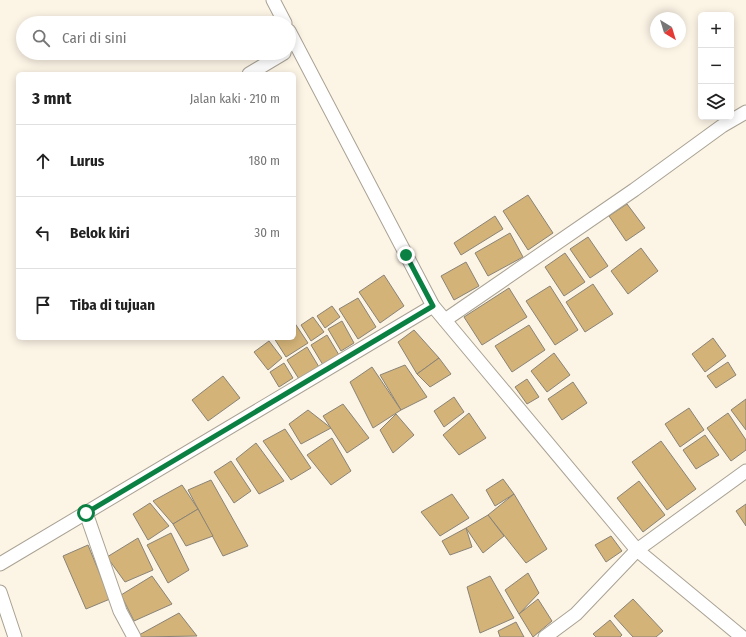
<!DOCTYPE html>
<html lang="id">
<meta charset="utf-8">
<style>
:root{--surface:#fff;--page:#f2f2f2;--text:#222;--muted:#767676;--line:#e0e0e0}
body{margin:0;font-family:"Fira Sans Condensed",sans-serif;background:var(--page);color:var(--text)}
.controls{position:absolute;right:12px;top:12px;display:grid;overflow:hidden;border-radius:6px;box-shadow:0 2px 10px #0003}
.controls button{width:36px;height:36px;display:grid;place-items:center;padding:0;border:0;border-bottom:1px solid var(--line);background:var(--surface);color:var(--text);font:20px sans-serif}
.compass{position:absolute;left:650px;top:12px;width:36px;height:36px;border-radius:50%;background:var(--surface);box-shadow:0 2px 10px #0003;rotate:142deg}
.stop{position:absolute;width:12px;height:12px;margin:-9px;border:3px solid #0b8043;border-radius:50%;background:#fff}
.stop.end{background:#0b8043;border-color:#fff;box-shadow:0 1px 4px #0008}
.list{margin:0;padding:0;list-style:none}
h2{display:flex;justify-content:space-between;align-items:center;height:52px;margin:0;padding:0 16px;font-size:17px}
h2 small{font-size:13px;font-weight:400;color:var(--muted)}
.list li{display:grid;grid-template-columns:26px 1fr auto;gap:12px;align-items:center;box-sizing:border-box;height:72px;padding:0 16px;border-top:1px solid var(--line)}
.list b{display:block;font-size:15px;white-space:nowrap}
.list em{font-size:13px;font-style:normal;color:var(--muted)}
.icon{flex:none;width:22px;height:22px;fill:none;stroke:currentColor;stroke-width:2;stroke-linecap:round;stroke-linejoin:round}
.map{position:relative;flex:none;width:746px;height:637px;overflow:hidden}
.search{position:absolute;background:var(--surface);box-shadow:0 2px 10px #0003;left:16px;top:16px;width:280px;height:44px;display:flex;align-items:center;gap:10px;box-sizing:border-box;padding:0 14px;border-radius:22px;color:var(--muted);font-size:15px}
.panel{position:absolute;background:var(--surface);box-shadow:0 2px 10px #0003;left:16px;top:72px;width:280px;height:268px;border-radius:6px}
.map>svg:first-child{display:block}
.building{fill:#d3b378;stroke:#8a8376}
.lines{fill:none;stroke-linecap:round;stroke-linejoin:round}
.minor-casing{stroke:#a9a294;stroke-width:15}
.minor{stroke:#fff;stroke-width:13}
.route{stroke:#0b8043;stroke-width:5}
</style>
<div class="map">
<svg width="746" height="637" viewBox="0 0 746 637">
<rect width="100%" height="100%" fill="#fcf4e5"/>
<g class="building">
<path d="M528,195l25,38 -25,17 -25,-39z"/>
<path d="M627,204l18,24 -19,13 -17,-25z"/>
<path d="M495,216l8,13 -42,26 -7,-12z"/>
<path d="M510,233l13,24 -35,19 -13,-23z"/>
<path d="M588,237l20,29 -18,12 -20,-29z"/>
<path d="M641,248l17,23 -30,23 -17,-23z"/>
<path d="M565,253l20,29 -21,14 -19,-29z"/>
<path d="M466,262l13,24 -25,14 -13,-24z"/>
<path d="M384,275l20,31 -24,17 -21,-31z"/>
<path d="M593,284l20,30 -28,18 -19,-30z"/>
<path d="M550,286l28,44 -23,15 -29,-44z"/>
<path d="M509,288l18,29 -45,28 -18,-28z"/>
<path d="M358,298l18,29 -18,12 -19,-30z"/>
<path d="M332,306l8,11 -15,11 -8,-12z"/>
<path d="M313,317l11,15 -13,9 -10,-16z"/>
<path d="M342,321l12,22 -13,8 -13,-22z"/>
<path d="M294,322l14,21 -22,14 -12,-19h20z"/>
<path d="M529,325l16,25 -33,22 -17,-26z"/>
<path d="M414,330l25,28 -22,16 -19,-32z"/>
<path d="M327,335l12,20 -16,10 -12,-20z"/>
<path d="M713,338l13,18 -21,16 -13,-18z"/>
<path d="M269,341l13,17 -14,12 -14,-18z"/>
<path d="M307,347l12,20 -20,12 -12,-19z"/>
<path d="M554,353l16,22 -23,17 -16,-21z"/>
<path d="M439,358l12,16 -21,13 -13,-13z"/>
<path d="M728,362l8,13 -20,13 -9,-12z"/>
<path d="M284,363l9,15 -14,9 -9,-15z"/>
<path d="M405,365l22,32 -26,13 -21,-35z"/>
<path d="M372,367l29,43 -28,18 -23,-46z"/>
<path d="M223,376l17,22 -32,23 -16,-21z"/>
<path d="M527,379l12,18 -12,7 -12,-17z"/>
<path d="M573,382l14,21 -25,17 -14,-21z"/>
<path d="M454,397l10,15 -20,15 -10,-16z"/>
<path d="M746,399v31l-15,-20z"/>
<path d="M343,404l26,34 -22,15 -24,-37z"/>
<path d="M689,408l15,22 -24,17 -15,-23z"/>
<path d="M308,410l23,18 -30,16 -12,-20z"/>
<path d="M469,413l17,25 -27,17 -16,-20z"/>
<path d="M728,413l18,27v10l-15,11 -24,-33z"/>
<path d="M396,414l18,21 -21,18 -13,-23z"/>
<path d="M285,429l26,39 -20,12 -28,-39z"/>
<path d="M705,435l14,20 -23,14 -13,-19z"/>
<path d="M332,438l19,33 -20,14 -24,-30z"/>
<path d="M661,441l35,48 -29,21 -35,-48z"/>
<path d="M256,443l28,38 -25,13 -23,-35z"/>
<path d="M231,461l20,30 -17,12 -20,-31z"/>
<path d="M503,479l11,15 -19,12 -9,-16z"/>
<path d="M211,480l37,66 -25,10 -35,-66z"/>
<path d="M639,481l26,34 -22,17 -26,-34z"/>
<path d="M182,485l16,24 -25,15 -20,-23z"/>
<path d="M452,494l17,24 -29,18 -19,-24z"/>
<path d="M514,494l33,55 -21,14 -38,-48z"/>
<path d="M150,503l19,23 -21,14 -15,-26z"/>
<path d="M746,504v22l-10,-15z"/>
<path d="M198,509l15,27 -27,10 -13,-22z"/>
<path d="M488,515l16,21 -21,17 -17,-25z"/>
<path d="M466,528l6,19 -22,8 -8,-14z"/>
<path d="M171,533l18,37 -21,13 -21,-38z"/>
<path d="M611,536l11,15 -16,11 -11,-17z"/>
<path d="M138,538l15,32 -28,12 -18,-25z"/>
<path d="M88,545l22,54 -24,10 -23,-53z"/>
<path d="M528,573l11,20 -20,21 -14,-24z"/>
<path d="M152,576l20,28 -38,17 -13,-26z"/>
<path d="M490,576l24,42 -34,15 -13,-46z"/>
<path d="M538,599l14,22 -19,16 -14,-23z"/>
<path d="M633,599l30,32 -7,6h-23l-19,-21z"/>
<path d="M179,613l18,23 -56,1 -2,-2z"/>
<path d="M610,620l12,15 -2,2h-24l-3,-3z"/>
<path d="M516,622l8,15h-24l-2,-6z"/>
</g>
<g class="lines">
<g class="minor-casing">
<g id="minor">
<path d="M273,0l12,23"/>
<path d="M289,31l144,275 204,244 105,87"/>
<path d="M249,74l35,-21"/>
<path d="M445,320l189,-130 88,-64 24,-14"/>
<path d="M86,513l34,98 14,26"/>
<path d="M0,564l433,-258"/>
<path d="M0,592l15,45"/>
<path d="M545,637l31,-23 61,-64 109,-79"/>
</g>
</g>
<use href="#minor" class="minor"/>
</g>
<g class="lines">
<path class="route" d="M86,513l347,-207 -27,-51"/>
</g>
</svg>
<div class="controls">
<button>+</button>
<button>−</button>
<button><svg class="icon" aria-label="layers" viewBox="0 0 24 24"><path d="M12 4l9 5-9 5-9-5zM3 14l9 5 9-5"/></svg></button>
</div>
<svg class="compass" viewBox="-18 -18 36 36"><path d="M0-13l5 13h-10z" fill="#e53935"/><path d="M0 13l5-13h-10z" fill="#767676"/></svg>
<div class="stop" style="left:86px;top:513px"></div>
<div class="stop end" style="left:406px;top:255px"></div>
<div class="search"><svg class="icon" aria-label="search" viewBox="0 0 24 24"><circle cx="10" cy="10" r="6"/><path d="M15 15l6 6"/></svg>Cari di sini</div>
<section class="panel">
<h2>3 mnt<small>Jalan kaki · 210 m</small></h2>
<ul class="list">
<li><svg class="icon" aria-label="ahead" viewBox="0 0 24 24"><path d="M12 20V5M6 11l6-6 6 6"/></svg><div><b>Lurus</b></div><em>180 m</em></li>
<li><svg class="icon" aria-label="left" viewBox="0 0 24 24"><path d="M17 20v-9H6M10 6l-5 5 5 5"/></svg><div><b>Belok kiri</b></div><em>30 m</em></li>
<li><svg class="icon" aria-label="arrive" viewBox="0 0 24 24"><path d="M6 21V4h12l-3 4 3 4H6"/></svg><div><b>Tiba di tujuan</b></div></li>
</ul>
</section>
</div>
